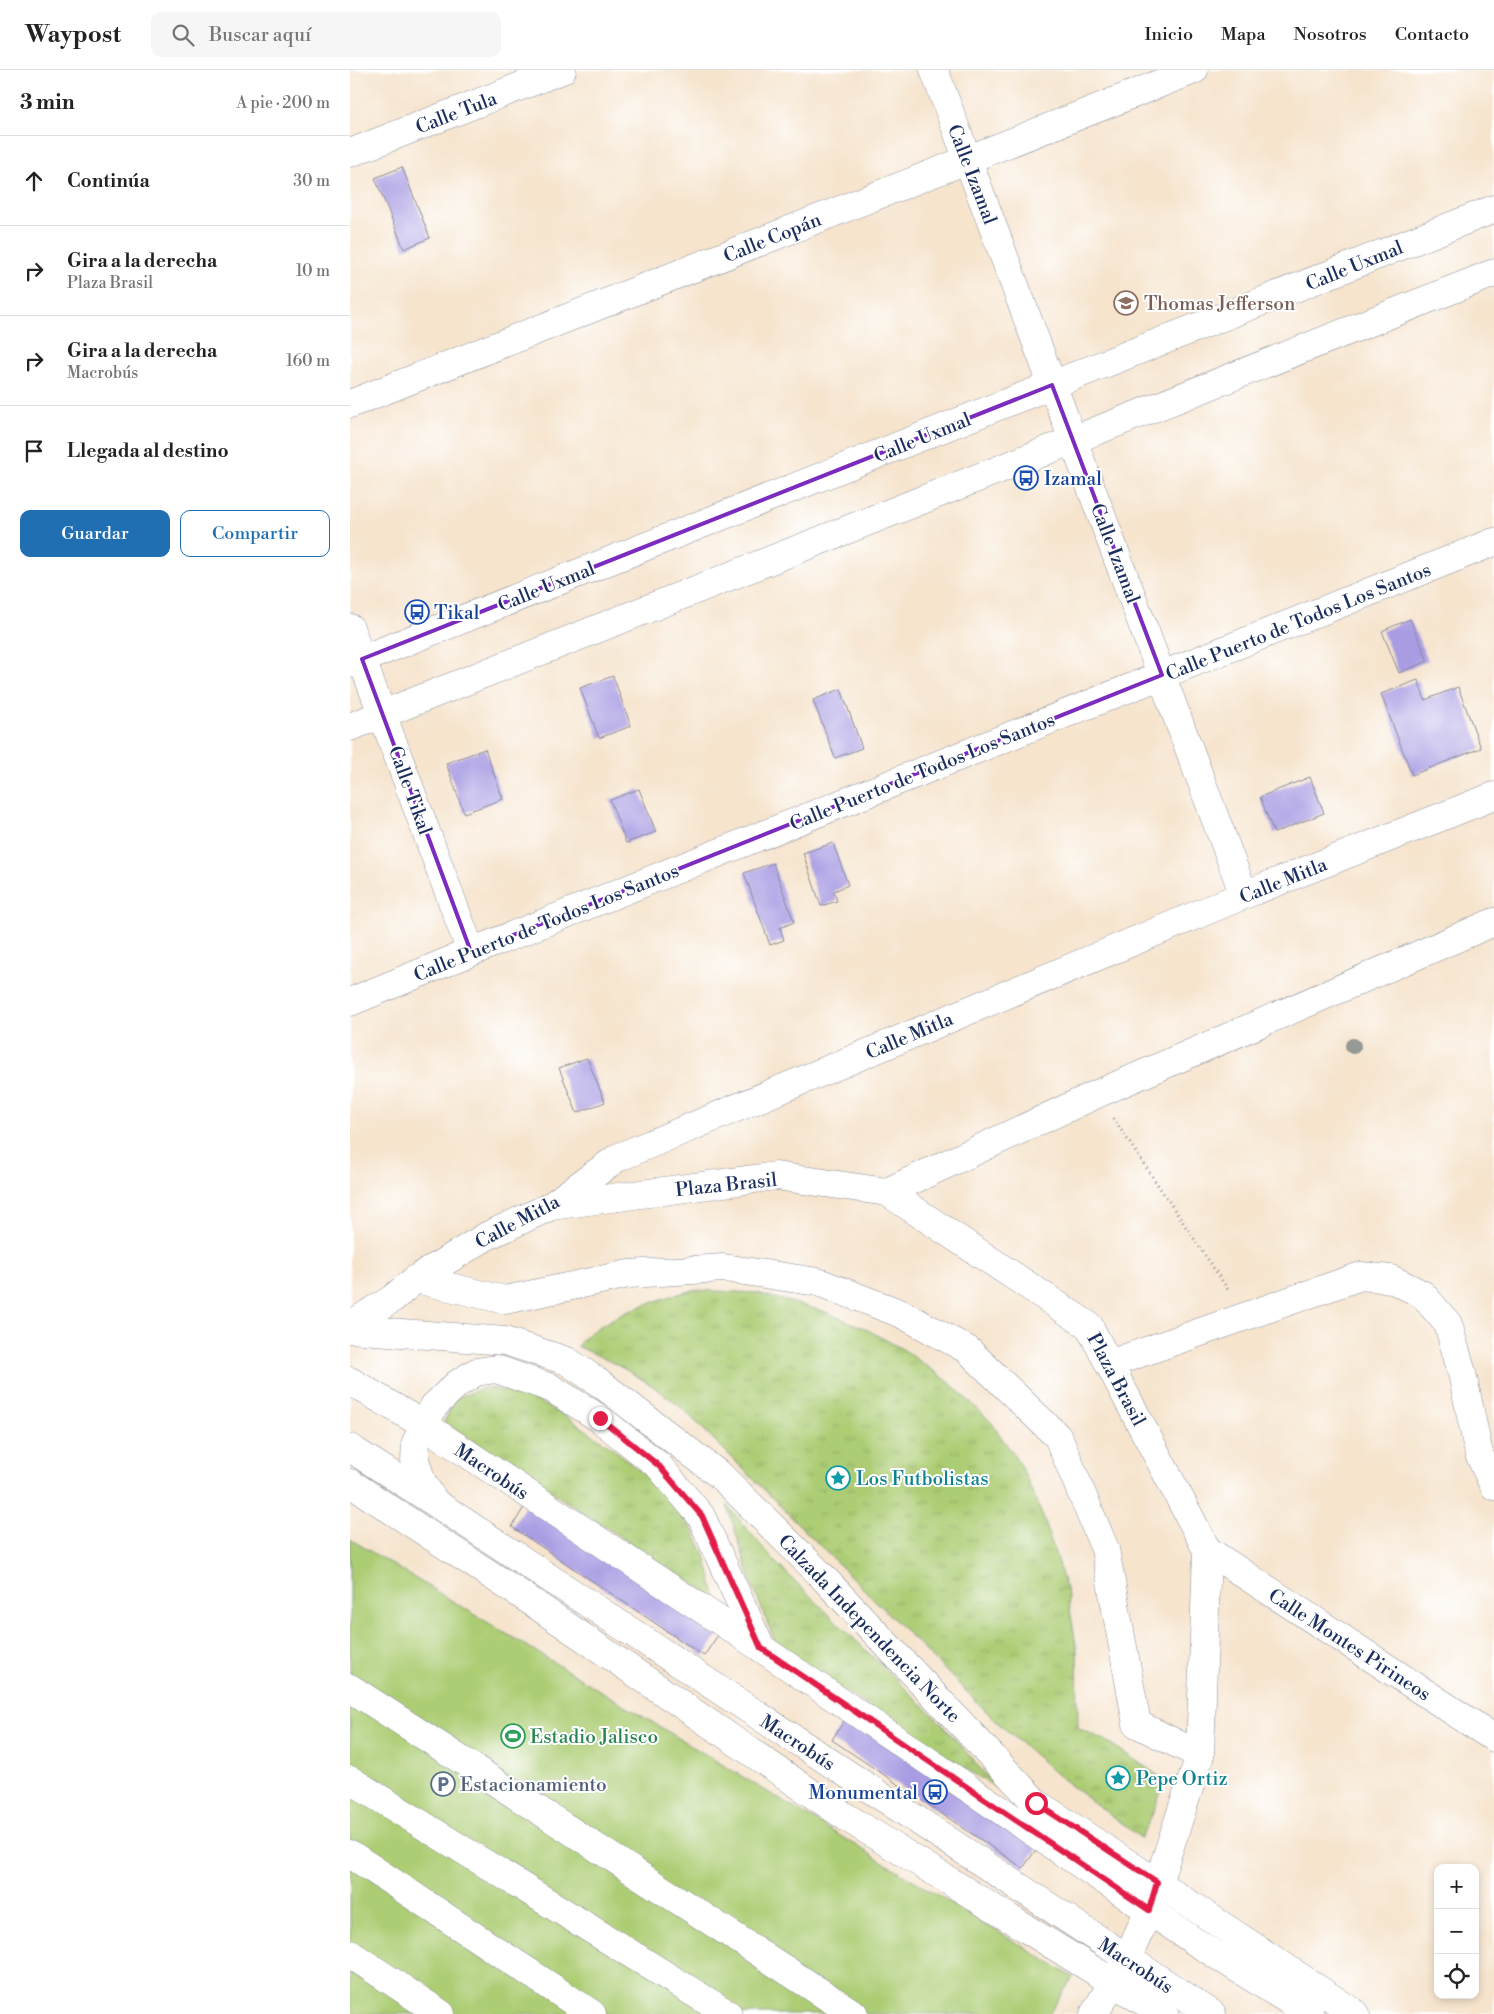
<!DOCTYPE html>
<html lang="es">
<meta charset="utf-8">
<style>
:root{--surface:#fff;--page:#f6f6f6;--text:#222;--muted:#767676;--line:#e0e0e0;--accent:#1f6fb2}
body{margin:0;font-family:"Libre Bodoni",serif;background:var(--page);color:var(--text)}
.controls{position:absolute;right:15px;bottom:15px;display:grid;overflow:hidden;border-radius:10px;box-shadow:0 2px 8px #0003}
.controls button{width:45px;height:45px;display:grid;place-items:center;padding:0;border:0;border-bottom:1px solid var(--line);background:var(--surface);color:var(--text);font:25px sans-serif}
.stop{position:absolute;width:15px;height:15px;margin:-11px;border:4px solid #e11d48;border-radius:50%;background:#fff}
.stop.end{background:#e11d48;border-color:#fff;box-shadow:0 1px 5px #0008}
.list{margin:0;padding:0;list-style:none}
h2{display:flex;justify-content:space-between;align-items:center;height:65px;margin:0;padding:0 20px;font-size:21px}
h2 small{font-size:16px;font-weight:400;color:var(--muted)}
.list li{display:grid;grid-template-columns:32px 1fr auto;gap:15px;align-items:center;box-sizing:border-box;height:90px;padding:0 20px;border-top:1px solid var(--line)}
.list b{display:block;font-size:19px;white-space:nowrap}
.list p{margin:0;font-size:16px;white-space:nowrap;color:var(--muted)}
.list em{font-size:16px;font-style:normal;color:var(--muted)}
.actions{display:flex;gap:10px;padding:15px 20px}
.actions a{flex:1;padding:11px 0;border:1px solid var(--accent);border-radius:10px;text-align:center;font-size:18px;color:var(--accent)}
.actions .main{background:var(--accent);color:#fff}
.icon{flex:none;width:28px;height:28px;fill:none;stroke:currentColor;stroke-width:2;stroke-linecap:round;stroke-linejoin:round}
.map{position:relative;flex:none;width:1144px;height:1944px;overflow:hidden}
header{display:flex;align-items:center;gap:30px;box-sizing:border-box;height:70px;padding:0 25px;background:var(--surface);border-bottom:1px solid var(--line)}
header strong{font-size:24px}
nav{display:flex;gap:28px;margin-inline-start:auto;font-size:18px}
.search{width:350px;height:45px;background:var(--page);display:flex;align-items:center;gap:12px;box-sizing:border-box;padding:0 18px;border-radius:10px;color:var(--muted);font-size:19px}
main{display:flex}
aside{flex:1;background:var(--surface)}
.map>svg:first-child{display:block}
.grass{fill:url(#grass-tufts);stroke:#647e6a}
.pitch{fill:#adcd75;stroke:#647e6a}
.building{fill:#a99ce3}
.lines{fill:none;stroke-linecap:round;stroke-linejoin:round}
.minor-casing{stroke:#888a96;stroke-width:29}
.major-casing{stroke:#888a96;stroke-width:29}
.path{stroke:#888a96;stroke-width:3;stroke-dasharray:1 4;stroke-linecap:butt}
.minor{stroke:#fff;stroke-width:28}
.major{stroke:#fff;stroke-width:28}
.tree{fill:#969a94}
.route{stroke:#e11d48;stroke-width:6}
.marked{fill:none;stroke:#7b2cbf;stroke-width:4;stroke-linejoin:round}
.labels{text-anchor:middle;stroke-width:4;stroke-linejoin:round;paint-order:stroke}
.street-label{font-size:19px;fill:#1b2f5e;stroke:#fff}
.education-label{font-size:19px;fill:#785e54;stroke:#fff;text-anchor:start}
.transit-label{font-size:19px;fill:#164399;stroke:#fff;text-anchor:start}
.culture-label{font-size:19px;fill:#0d838f;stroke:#fff;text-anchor:start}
.leisure-label{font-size:19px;fill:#27864d;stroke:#fff;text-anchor:start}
.service-label{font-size:19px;fill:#4e5e75;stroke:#fff;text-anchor:start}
</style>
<header>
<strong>Waypost</strong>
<div class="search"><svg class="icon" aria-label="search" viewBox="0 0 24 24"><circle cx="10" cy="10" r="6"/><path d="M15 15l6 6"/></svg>Buscar aquí</div>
<nav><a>Inicio</a><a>Mapa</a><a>Nosotros</a><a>Contacto</a></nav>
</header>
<main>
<aside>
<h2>3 min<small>A pie · 200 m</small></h2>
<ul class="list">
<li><svg class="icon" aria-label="ahead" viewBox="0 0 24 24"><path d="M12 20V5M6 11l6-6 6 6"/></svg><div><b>Continúa</b></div><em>30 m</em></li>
<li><svg class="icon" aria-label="right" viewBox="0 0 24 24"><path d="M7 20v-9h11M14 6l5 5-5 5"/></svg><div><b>Gira a la derecha</b><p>Plaza Brasil</p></div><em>10 m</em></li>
<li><svg class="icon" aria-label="right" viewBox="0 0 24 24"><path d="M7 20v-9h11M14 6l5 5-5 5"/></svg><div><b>Gira a la derecha</b><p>Macrobús</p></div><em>160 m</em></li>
<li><svg class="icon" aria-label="arrive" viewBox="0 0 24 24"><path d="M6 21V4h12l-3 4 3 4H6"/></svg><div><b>Llegada al destino</b></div></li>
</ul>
<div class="actions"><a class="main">Guardar</a><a>Compartir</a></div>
</aside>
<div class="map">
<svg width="1144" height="1944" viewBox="0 0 1144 1944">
<defs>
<pattern id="grass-tufts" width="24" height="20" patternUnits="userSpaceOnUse" patternTransform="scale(1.25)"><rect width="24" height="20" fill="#adcd75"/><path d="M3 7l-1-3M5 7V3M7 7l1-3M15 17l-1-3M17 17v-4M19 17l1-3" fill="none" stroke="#94b068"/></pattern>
</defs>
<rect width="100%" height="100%" fill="#fff"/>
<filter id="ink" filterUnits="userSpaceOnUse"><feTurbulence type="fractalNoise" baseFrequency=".02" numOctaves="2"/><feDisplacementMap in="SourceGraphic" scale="10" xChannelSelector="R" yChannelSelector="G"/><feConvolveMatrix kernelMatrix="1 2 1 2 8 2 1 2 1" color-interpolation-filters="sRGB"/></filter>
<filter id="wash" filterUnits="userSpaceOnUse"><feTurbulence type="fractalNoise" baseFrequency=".0096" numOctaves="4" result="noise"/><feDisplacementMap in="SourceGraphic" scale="20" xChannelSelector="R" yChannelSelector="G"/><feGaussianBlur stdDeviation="1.12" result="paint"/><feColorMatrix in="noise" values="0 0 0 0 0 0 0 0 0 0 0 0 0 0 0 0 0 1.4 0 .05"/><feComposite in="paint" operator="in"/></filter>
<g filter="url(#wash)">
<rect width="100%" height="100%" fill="#f6e4cd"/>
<g class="grass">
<path d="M344,1220l63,3 66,18 41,17 40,22 45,32 42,40 29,42 25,58 22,69 10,60 1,77 27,12 60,40 -12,33 -12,25 -80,-60 -62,-54 -315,-314c-35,-30 -65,-45 -107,-64 5,-5 10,-12 17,-16 30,-20 65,-31 100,-40z"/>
<path d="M134,1318l38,4 46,26 45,30 41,35 30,30 21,42 11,44 -272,-177 12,-24z"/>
<path d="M377,1435l47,56 168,163 56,65 -220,-140 -25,-62z"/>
</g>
<path class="pitch" d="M0,1469l723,438 -24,37h-699z"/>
<g id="blocks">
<g class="building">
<path d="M52,97l28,71 -26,11 -29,-71z"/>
<path d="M1060,549l18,42 -29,12 -17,-42z"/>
<path d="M263,606l18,50 -32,12 -19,-50z"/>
<path d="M1068,610l7,20 33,-13 23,61 -69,27 -31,-81z"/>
<path d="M491,619l21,59 -27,10 -22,-58z"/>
<path d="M135,679l18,50 -39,14 -18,-50z"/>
<path d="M960,707l14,36 -50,20 -14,-36z"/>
<path d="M289,719l17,43 -30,11 -16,-43z"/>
<path d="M483,773l15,42 -14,6 3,10 -16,5 -18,-53z"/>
<path d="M423,793l21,59 -14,6 4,12 -14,5 -26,-72z"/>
<path d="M237,988l18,44 -28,11 -18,-45z"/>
<path d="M176,1434l194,128 -16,24 -192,-129z"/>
<path d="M497,1646l193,128 -17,24 -191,-128z"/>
</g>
</g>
</g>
<g filter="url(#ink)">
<use href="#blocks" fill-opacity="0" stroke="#888a96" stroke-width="1"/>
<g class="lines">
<g class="minor-casing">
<g id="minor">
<path d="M584,0l310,825"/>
<path d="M0,83l212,-83"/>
<path d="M0,334l844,-334"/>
<path d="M0,558l121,324"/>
<path d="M0,594l1144,-455"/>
<path d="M0,657l1144,-454"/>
<path d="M0,932l121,-50 1023,-410"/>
<path d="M537,1122l210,-98 397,-172"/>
<path d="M201,1136l225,-30 111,16 202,134 118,224 -7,205 -51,155 -22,49 -33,55"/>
<path d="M66,1209l89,21 124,-26 95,-6 94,14 84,32 66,36 90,87 47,112 32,175 63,31"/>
<path d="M0,1255l42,-26 24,-20 71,-43 64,-30 66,-48 627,-263 250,-99"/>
<path d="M759,1294l252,-88 30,3 31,15 26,30 14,49 17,81 15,32"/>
<path d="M0,1311l74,44 337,223 433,293 116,73"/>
<path d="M0,1378l84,54 778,512"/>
<path d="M84,1431l-12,-19 -7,-22 1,-18 18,-36 23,-22 19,-12 20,-3 55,19 48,30 60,48 42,50 60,132"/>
<path d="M857,1480l287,188"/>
<path d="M0,1618l504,326"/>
<path d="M0,1710l378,234"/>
<path d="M0,1784l242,160"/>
<path d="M0,1884l91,60"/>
</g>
</g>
<g class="major-casing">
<g id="major">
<path d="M0,1259l155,12 62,20 33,22 121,93 98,97 217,230 320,211"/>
<path d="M0,1413l173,113 323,221 318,197"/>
</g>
</g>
<path class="path" d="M763,1048l116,173"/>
<use href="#minor" class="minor"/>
<use href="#major" class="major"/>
</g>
<circle class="tree" cx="1003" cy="976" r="8"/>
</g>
<g class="lines" filter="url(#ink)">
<path class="route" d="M250,1348l59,48 43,50 59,132 388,262 8,-28 -121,-79"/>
</g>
<path class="marked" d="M702,315l110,290 -691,277 -109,-293z"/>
<defs>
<g id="school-ring" transform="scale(1.25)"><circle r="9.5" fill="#fff" stroke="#8d6e63" stroke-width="1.5"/><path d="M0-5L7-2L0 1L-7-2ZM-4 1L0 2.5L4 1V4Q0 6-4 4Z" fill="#8d6e63"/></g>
<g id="bus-ring" transform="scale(1.25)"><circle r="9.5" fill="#fff" stroke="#1a4fb4" stroke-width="1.5"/><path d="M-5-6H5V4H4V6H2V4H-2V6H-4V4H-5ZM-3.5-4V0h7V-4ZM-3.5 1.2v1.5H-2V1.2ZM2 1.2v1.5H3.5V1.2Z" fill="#1a4fb4"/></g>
<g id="sight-ring" transform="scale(1.25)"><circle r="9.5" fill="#fff" stroke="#0f9aa8" stroke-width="1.5"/><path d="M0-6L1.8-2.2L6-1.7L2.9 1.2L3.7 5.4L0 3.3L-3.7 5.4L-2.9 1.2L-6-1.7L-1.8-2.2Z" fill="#0f9aa8"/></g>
<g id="stadium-ring" transform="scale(1.25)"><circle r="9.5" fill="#fff" stroke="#2e9e5b" stroke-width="1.5"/><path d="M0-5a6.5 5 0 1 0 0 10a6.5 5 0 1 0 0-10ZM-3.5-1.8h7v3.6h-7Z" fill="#2e9e5b"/></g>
<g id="parking-ring" transform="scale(1.25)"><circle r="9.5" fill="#fff" stroke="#5c6f8a" stroke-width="1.5"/><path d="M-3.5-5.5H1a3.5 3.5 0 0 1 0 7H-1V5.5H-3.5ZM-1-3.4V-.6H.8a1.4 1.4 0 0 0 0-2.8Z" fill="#5c6f8a"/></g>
</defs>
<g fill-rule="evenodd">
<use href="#school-ring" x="776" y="233"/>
<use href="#bus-ring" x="676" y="408"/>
<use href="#bus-ring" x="67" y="542"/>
<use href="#sight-ring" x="488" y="1408"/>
<use href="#stadium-ring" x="163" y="1666"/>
<use href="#sight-ring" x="768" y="1708"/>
<use href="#parking-ring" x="93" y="1714"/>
<use href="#bus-ring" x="585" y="1722"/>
</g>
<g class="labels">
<g class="street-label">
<text transform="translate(106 42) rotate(-21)" y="7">Calle Tula</text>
<text transform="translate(623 104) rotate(69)" y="7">Calle Izamal</text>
<text transform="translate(422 167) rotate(-22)" y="7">Calle Copán</text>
<text transform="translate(1004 195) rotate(-22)" y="7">Calle Uxmal</text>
<text transform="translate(572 367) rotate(-22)" y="7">Calle Uxmal</text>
<text transform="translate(766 483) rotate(69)" y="7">Calle Izamal</text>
<text transform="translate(196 516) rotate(-22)" y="7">Calle Uxmal</text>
<text transform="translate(948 551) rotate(-22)" y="7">Calle Puerto de Todos Los Santos</text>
<text transform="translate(572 701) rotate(-22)" y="7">Calle Puerto de Todos Los Santos</text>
<text transform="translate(61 720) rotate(70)" y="7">Calle Tikal</text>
<text transform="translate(933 810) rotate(-22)" y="7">Calle Mitla</text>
<text transform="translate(196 852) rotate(-22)" y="7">Calle Puerto de Todos Los Santos</text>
<text transform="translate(559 965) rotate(-23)" y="7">Calle Mitla</text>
<text transform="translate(376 1114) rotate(-6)" y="7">Plaza Brasil</text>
<text transform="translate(167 1151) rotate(-28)" y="7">Calle Mitla</text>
<text transform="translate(767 1309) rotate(62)" y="7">Plaza Brasil</text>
<text transform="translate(142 1401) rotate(34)" y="7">Macrobús</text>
<text transform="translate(520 1558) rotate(46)" y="7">Calzada Independencia Norte</text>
<text transform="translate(1000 1574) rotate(33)" y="7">Calle Montes Pirineos</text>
<text transform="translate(448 1672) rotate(33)" y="7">Macrobús</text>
<text transform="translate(786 1895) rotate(33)" y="7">Macrobús</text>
</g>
<g class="education-label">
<text x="794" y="240">Thomas Jefferson</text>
</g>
<g class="transit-label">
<text x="694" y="415">Izamal</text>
<text x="84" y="549">Tikal</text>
<text x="568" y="1729" text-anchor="end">Monumental</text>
</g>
<g class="culture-label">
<text x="506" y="1415">Los Futbolistas</text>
<text x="786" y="1715">Pepe Ortiz</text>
</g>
<g class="leisure-label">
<text x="180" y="1673">Estadio Jalisco</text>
</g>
<g class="service-label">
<text x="110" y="1721">Estacionamiento</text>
</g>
</g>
</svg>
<div class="controls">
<button>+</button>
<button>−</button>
<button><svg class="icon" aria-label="locate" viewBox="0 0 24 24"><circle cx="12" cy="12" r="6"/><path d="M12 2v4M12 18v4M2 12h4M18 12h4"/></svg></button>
</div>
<div class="stop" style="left:686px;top:1733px"></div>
<div class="stop end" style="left:250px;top:1348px"></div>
</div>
</main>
